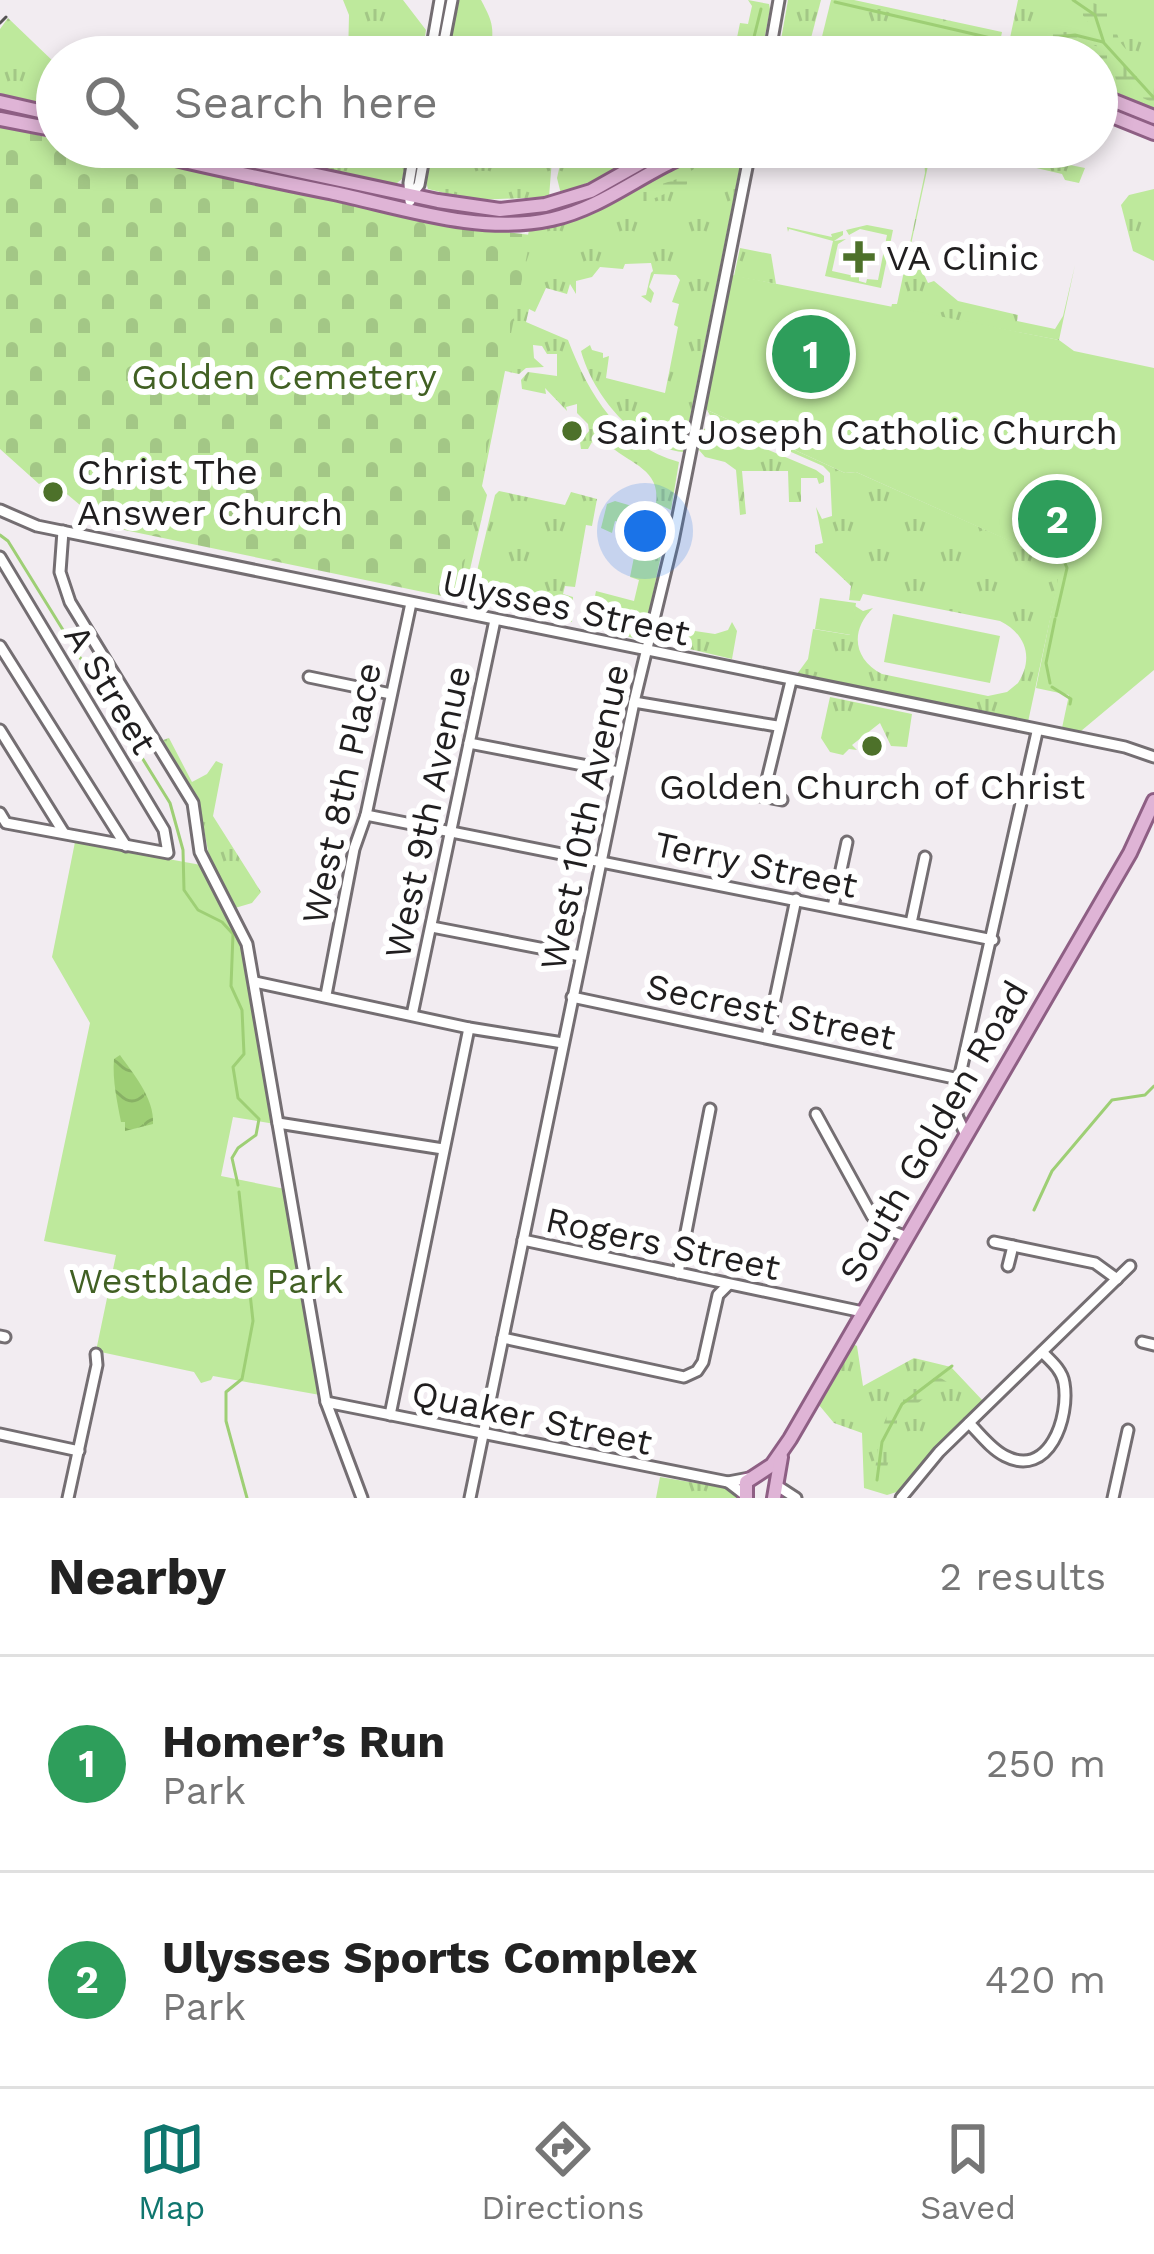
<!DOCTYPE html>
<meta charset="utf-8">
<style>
:root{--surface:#fff;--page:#f6f6f6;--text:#222;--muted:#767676;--line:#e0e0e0;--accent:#0f766e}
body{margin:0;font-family:"Work Sans",sans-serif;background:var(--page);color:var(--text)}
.you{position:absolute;left:645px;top:531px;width:42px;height:42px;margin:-30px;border:9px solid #fff;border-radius:50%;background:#1a73e8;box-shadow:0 0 0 18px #1a73e833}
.badge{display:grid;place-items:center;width:78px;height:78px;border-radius:50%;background:var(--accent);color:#fff;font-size:39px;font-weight:700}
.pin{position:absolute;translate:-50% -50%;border:6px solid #fff;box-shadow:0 3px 12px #0006}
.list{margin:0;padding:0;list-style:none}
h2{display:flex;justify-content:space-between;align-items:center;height:156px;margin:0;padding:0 48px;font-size:51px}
h2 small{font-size:39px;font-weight:400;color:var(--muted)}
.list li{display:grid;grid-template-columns:78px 1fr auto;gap:36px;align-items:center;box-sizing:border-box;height:216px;padding:0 48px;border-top:3px solid var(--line)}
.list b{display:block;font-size:45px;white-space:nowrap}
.list p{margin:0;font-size:39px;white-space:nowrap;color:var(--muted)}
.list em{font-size:39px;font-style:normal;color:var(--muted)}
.icon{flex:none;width:66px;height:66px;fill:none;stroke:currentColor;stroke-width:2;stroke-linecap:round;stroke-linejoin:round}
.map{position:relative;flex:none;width:1154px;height:1498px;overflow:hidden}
.search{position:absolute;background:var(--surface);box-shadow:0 6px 18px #0003;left:36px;right:36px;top:36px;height:132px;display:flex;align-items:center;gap:30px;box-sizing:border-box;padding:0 42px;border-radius:66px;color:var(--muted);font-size:45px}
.sheet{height:588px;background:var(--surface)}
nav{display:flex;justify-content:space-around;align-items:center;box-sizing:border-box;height:168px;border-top:3px solid var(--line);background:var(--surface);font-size:33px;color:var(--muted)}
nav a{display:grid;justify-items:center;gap:6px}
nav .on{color:var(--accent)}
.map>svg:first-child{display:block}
.grass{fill:url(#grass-tufts)}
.wetland{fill:url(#wetland-marsh)}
.cemetery{fill:url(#cemetery-stones)}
.green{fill:#bee99c}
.water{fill:url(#water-waves)}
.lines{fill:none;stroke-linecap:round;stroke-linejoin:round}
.stream{stroke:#9ecf75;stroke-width:3}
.minor-casing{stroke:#746e72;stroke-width:15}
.major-casing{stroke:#8e5f84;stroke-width:18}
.minor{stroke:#fff;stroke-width:9}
.major{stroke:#dfb4d6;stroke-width:12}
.tram{stroke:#555254;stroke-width:3}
.poi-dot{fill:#4d712a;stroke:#fff;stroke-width:4.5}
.labels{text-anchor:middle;stroke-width:12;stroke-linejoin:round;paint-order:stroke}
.poi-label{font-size:36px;fill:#201e1f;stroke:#fff;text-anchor:start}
.park-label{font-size:36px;fill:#416023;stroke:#fff}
.street-label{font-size:36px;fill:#201e1f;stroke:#fff}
</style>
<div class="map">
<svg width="1154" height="1498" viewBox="0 0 1154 1498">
<defs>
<pattern id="grass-tufts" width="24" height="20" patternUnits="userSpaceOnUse" patternTransform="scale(3)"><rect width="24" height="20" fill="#bee99c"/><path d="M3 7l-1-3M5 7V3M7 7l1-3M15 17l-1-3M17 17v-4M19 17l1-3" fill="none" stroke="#a3c786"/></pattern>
<pattern id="wetland-marsh" width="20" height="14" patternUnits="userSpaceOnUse" patternTransform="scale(3)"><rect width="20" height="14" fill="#bee99c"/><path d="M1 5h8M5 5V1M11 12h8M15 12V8" fill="none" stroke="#a3c786"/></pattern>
<pattern id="cemetery-stones" width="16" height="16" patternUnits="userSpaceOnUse" patternTransform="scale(3)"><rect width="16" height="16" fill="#bee99c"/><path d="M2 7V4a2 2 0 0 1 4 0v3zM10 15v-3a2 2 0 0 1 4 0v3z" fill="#a3c786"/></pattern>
<pattern id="water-waves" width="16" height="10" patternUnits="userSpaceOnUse" patternTransform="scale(3)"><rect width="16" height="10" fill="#9ecf75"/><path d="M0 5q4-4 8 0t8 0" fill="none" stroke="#88b165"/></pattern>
</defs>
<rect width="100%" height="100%" fill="#f2ecf1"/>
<g class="grass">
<path d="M343,0h60l23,30 -4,25 -74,2 1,-42z"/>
<path d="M456,0h25c13,24 13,28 9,57h-44z"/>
<path d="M748,0l21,4 1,5 -9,48h-28l7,-34 8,1 4,-18z"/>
<path d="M788,0h33l-15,57h-28z"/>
<path d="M831,0h23l148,32 -5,25h-180z"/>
<path d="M1018,0h136v108l-57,-23v-28h-91z"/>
<path d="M8,18l49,47v46l-57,-18v-64z"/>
<path d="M202,147h207l-7,32 -10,8z"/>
<path d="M432,147h70l-3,14 26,6 6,-3 3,-17h19l-4,50 -75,3 -46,-11 -3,-11z"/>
<path d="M564,147l8,4 1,-4h12l7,10 14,4 17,-14h29l-39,25 -52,22 -4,-16z"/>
<path d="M942,147h36l11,5 2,-3 94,19 -6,15 -14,-3 -3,-6 -81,-19 -1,7 -32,-7z"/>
<path d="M724,149l10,4 6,13 -57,286c-48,-5 -90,-57 -102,-101l9,-6 2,5 11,3v5l6,-2 -3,22 59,15 13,-66 -4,-2 5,-21 -7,-2 8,-22 -4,-5 -22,-1 -5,13 5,6 -3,10 -10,-7 5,-1 5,-22 2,-2 -2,-8 -26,1 -2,5 -23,-2 -8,10 -16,4v13l-6,-10 -3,10 -21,-6 -11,24 -6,-3 -3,13 42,18c21,55 51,105 111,122l-8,48 -15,-7c5,-35 -28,-39 -49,-60l-7,-3 -3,5 -5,-3 -4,7h-7l-1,-7 9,-11 -1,-7 -11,-11v-9l-11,3 1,4 -22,-23 1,6 -24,-5 -1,-9 7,-8 29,4v-22h-10l-5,-8 -9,-1 1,13 10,9 -18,1 -7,6 -14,-3 -23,115 5,9 -24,105 -7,1 74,-376 57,-12 87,-48z"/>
<path d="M928,150l1,11 -22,102 13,3 8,17 6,-2 24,20 60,14 -1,6 38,8 8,-13 12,-51 -16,75 -168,-32 1,-4h5l28,-131 -1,-16 -5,-3z"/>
<path d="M1154,189v72l-21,-10 -12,-46 8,-10z"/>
<path d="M740,248l31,6 5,30 -42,-8z"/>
<path d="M707,410l138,63 11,-1 206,92 -34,158 -231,-48 11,-15 5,-30 37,6 5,-29 8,5 10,-3c-23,22 -20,51 9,66l106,22 19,-4 11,-9c16,-25 8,-49 -18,-62l-137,-27 -3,7 -11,-1 2,-14 -36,-34v-7l8,-2 -7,-36 6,12 10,-3 -2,-43 -7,-7 -112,-49z"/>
<path d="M711,426l105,44 8,6v6l-5,2 -2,-6h-16v24h-12l-1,-31h-46l4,43 -6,1 -4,-45 -11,-8 -20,-5 -6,-7 5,-21z"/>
<path d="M499,491l66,14 6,-13 26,7 -5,27 -6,-1 -11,62 -10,-1 -2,8 10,3 -1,25 -102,-21 25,-106z"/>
<path d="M615,501l54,16 -26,124 -61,-18 2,-7h7l5,-25 38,10 5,-21 -9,-3 10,-50 -25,-6 -3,12 -11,-5 6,-24z"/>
<path d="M732,622l5,9 -5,28 -72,-17 8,-15 47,7 13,-4z"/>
<path d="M830,697l82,17 -5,33 -16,-1 -11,-23 -28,22 5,5 -8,-1 -6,6 -13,-3 -9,-14z"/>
<path d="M169,738l23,44 15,-8 9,-13 7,3 -10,52 48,76 -9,11 -17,5 -26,-52 -11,-58 -35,-58z"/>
<path d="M853,1344l4,2 6,40 51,-28 37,9 33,35 -84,89 -13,4 -23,-7 -2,-55 -28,-10 -15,-18z"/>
<path d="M660,1477l66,11 11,10h-81z"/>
</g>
<g class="wetland">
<path d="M1082,0l18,5 5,-5h9c0,14 0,36 10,47 20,23 30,19 30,56l-36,-16 -3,-11 -16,-7 -1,-22c-29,-14 -57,4 -88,1v-9c27,-5 53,-10 80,-5l1,-8 -13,-17z"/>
<path d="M728,157l-11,33 -6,-6h-23l-40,17h-9l5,-11 39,-13 23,-17z"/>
<path d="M933,1373l14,9c-7,9 -15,10 -24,17 -26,20 -31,50 -39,80l-9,-5c6,-57 10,-69 58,-101z"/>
</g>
<path class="cemetery" d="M0,125l57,15v7h32l368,79 74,9 -74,364 -352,-73 -56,-47 -10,5 -39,-35z"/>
<g class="green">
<path d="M867,225l26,5 -12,58 -56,-12 8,-35 -44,-12 -1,3 -1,-5 45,10 -1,-3 12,-3v4l-9,6 12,-2 -8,5 -6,27 27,6v4l7,2 1,-4 11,1 9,-45 -27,-6 -11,6 -3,-5z"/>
<path d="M732,275l327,65 15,11 80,17v302l-73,61 -19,-3 7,-33 -33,-7 25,-124 -205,-92 -11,1 -140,-64z"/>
<path d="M820,598l36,5 -5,32 -36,-6z"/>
<path d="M893,614l107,22 -10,47 -106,-21z"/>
<path d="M75,842l126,23 40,74 34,185 -42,-7 -12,59 64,13 35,206 -107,-19 -2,4 -10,3 -7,-11 -98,-21 20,-96 -72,-14 46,-218 -38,-66z"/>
</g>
<path class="water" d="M120,1055c11,16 35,43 33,69l-28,7v-9h-4c-3,-16 -9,-42 -7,-63z"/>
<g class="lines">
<g class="stream">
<path d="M1073,0l22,15 9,28 50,55"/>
<path d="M835,2l160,37"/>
<path d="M1010,42l65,-7 28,7"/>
<path d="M749,57l12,-48"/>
<path d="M0,535l8,6 162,262 13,47 1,40 14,20 24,12 11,12 -2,52 11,24 2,44 -11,13 5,31 21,21 -3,16 -18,13 -6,10 6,27"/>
<path d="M1056,616l11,-48 -3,-7"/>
<path d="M1050,683l-4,-20 9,-44"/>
<path d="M1052,687l19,12 -1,5"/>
<path d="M239,1192l14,129 -11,58 -16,13v29l21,77"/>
<path d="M1034,1210l18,-39 60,-71 33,-5 9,-9"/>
<path d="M877,1480l5,-38 20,-38 50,-38"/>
<path d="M908,1498l6,-9"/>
</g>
<g class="minor-casing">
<g id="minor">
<path d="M430,57l10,-57"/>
<path d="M441,57l11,-57"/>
<path d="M769,57l10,-57"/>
<path d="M411,195l8,-10 7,-38"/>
<path d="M410,201l-1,-18 6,-36"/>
<path d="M0,510l37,16 1088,221 29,10"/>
<path d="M63,531l-3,41 10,30 123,201 7,49 47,92 79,458 36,96"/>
<path d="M0,557l164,273 4,23 -162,-30 -6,-10"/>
<path d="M0,646l126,200"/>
<path d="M309,677l82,17"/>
<path d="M634,702l143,24"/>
<path d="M0,730l64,103"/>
<path d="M469,743l150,29"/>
<path d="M730,790l52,10"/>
<path d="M763,796l28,-115"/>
<path d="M366,815l627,125"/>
<path d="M833,907l14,-65"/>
<path d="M911,923l14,-66"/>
<path d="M432,927l149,29"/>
<path d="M255,982l214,46 94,15"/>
<path d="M326,995l28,-146 12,-34 45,-212"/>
<path d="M572,997l387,82"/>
<path d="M412,1015l83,-395"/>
<path d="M767,1037l29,-138"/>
<path d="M816,1114l56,102 11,12 24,9"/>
<path d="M278,1123l165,26"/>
<path d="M966,1135l-9,-19 2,-37 78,-347"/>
<path d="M523,1240l340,72"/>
<path d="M994,1242l101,21 22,16"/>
<path d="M1008,1266l5,-20"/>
<path d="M678,1273l32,-164"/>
<path d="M0,1336l5,1"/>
<path d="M503,1338l181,39 13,-6 6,-9 15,-67 10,-10"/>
<path d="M1142,1342l12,3"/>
<path d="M326,1402l402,80"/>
<path d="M390,1415l79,-387"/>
<path d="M969,1423c11,11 22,26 36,33 44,23 65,-39 59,-73 -2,-13 -13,-22 -22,-31"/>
<path d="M0,1434l79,17"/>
<path d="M776,1485l20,13"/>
<path d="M745,1495l-17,-13 21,-4"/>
<path d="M68,1498l29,-133 -1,-11"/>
<path d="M470,1498l164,-796 39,-161 78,-394"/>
<path d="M901,1498l38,-46 191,-186"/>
<path d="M1113,1498l15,-68"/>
</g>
</g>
<g class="major-casing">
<g id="major">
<path d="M1097,94l57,23"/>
<path d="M0,102l57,13"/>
<path d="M1097,110l57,23"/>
<path d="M0,119l57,11"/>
<path d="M127,147c68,18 138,32 207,46 70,15 147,42 218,26 59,-13 102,-58 159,-72"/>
<path d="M186,147l252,54 62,9 45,-5 46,-14 78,-44"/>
<path d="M746,1498v-16l26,-17 18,-26 340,-586 24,-52"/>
<path d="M774,1498l7,-41"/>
</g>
</g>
<use href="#minor" class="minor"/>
<use href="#major" class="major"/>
<path class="tram" d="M0,23l6,-6"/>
</g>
<g class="poi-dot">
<path d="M853 239h12v12h12v12h-12v12h-12v-12h-12v-12h12z"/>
<circle cx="572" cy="431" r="12"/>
<circle cx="53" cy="492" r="12"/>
<circle cx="872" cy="746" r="12"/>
</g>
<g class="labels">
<g class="poi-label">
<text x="886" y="270">VA Clinic</text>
<text x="596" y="444">Saint Joseph Catholic Church</text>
<text x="77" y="484">Christ The<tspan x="77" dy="41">Answer Church</tspan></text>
<text x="872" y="799" text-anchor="middle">Golden Church of Christ</text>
</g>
<g class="park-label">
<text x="284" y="389">Golden Cemetery</text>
<text x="206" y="1293">Westblade Park</text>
</g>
<g class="street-label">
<text transform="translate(566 607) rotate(12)" y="13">Ulysses Street</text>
<text transform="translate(111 689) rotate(59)" y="13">A Street</text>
<text transform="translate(341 793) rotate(-78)" y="13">West 8th Place</text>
<text transform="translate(427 812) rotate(-78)" y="13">West 9th Avenue</text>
<text transform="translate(584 817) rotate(-78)" y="13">West 10th Avenue</text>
<text transform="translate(756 864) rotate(12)" y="13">Terry Street</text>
<text transform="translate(771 1011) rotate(12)" y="13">Secrest Street</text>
<text transform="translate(933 1131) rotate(-60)" y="13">South Golden Road</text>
<text transform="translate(663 1243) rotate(12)" y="13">Rogers Street</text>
<text transform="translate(532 1417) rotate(12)" y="13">Quaker Street</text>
</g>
</g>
</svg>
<div class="you"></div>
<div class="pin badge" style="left:811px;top:354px;background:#2e9e5b">1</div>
<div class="pin badge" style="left:1057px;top:519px;background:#2e9e5b">2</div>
<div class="search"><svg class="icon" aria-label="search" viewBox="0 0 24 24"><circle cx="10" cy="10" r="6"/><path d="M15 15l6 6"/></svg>Search here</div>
</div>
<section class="sheet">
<h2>Nearby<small>2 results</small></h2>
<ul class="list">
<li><span class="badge" style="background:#2e9e5b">1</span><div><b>Homer’s Run</b><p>Park</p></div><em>250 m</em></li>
<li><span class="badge" style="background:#2e9e5b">2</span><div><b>Ulysses Sports Complex</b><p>Park</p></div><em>420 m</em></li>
</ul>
</section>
<nav>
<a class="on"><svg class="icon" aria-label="map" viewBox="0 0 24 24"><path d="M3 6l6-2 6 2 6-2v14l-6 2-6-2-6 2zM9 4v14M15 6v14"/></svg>Map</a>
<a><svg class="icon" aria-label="directions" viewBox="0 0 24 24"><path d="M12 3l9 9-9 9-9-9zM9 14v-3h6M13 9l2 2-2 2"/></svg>Directions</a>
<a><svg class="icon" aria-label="saved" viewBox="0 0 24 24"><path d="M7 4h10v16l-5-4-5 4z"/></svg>Saved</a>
</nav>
